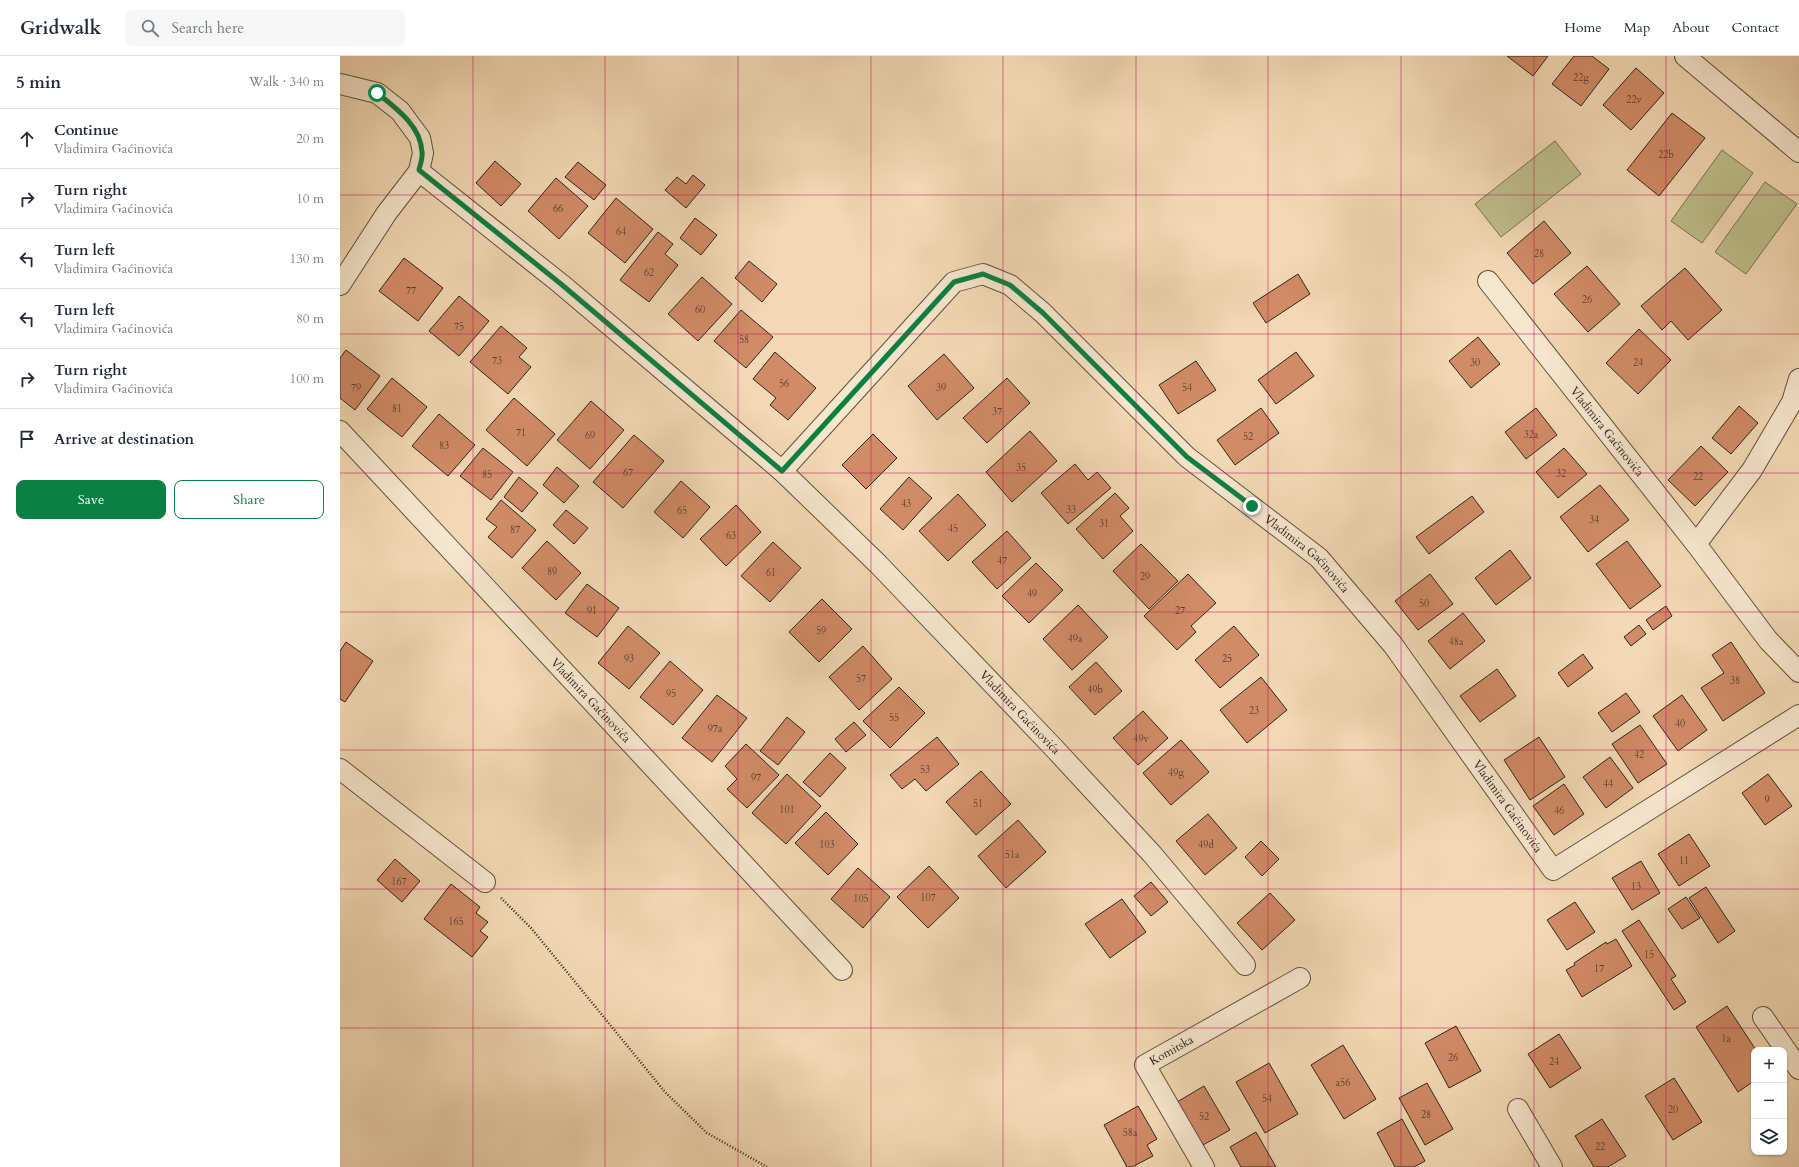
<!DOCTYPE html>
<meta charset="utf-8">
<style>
:root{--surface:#fff;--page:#f6f6f7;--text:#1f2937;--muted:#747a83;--line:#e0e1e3;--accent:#0b8043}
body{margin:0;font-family:Cardo,serif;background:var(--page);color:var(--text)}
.controls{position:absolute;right:12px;bottom:12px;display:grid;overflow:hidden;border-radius:8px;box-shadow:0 1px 3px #0004}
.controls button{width:36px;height:36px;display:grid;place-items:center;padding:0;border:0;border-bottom:1px solid var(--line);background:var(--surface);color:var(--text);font:20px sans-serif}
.stop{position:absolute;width:12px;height:12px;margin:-9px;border:3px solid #0b8043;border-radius:50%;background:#fff}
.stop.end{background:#0b8043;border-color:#fff;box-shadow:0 1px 4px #0008}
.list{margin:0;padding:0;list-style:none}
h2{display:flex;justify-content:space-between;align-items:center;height:52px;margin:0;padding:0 16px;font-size:17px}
h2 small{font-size:13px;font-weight:400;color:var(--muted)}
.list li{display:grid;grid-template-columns:26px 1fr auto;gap:12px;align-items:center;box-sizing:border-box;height:60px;padding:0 16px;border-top:1px solid var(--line)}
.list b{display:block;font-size:15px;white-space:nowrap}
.list p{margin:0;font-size:13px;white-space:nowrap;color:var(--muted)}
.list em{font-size:13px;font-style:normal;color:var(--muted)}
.actions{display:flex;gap:8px;padding:12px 16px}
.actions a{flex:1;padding:9px 0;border:1px solid var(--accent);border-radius:8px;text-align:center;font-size:14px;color:var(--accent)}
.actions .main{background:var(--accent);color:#fff}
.icon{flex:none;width:22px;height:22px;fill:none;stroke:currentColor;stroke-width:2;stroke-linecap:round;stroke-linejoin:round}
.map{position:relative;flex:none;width:1459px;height:1111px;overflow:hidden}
header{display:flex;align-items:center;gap:24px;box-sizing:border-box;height:56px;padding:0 20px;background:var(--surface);border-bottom:1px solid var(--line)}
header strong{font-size:19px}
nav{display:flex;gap:22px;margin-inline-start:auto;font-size:14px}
.search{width:280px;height:36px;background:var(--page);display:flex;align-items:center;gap:10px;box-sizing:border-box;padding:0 14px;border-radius:8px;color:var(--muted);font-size:15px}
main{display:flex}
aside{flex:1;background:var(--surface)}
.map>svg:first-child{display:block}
.green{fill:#bebe8a;stroke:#767154}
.building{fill:#d08b67;stroke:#2f241d}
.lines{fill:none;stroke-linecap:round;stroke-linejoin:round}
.street-casing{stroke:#605142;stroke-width:22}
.path{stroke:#2f241d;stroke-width:2.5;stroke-dasharray:1 2;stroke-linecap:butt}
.street{stroke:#f7e6ce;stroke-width:20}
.route{stroke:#0b8043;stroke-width:5}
.grid{fill:none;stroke:#c2185b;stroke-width:1;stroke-opacity:0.55}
.labels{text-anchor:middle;stroke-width:3;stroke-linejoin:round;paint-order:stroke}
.number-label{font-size:10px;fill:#573e30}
.street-label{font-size:12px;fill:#2f241d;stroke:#f7e6ce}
</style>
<header>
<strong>Gridwalk</strong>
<div class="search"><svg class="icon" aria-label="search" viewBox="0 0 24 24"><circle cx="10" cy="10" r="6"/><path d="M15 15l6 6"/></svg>Search here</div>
<nav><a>Home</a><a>Map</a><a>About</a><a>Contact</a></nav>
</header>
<main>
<aside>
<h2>5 min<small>Walk · 340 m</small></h2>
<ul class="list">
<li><svg class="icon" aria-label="ahead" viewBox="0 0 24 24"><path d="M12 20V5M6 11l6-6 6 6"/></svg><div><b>Continue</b><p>Vladimira Gaćinovića</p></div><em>20 m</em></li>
<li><svg class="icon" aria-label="right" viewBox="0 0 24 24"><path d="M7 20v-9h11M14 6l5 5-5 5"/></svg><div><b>Turn right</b><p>Vladimira Gaćinovića</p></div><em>10 m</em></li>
<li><svg class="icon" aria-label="left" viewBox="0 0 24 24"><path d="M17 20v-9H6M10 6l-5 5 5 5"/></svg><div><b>Turn left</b><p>Vladimira Gaćinovića</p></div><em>130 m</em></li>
<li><svg class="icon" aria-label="left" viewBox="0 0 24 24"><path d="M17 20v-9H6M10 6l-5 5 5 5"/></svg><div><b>Turn left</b><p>Vladimira Gaćinovića</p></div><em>80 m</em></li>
<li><svg class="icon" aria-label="right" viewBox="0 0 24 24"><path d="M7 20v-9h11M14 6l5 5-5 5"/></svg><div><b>Turn right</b><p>Vladimira Gaćinovića</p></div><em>100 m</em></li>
<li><svg class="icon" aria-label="arrive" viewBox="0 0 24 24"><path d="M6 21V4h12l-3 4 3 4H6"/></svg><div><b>Arrive at destination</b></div></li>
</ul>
<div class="actions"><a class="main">Save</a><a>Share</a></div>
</aside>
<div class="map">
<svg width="1459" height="1111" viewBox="0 0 1459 1111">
<rect width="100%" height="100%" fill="#f2d9b3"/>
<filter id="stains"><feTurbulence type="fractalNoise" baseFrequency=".005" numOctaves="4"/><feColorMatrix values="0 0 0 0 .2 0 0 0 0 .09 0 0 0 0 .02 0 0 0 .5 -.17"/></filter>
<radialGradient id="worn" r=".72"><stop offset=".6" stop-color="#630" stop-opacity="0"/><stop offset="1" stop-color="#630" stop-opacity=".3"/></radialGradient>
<g class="green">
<path d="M1215,85l26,33 -80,63 -26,-33z"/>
<path d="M1382,94l31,23 -51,70 -31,-22z"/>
<path d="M1425,126l32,22 -51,70 -31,-22z"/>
</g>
<g class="building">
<path d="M1167,0h41l-15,20z"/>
<path d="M1234,0h18l17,13 -28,37 -29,-22z"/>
<path d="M1296,12l28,25 -33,37 -28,-25z"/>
<path d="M1332,57l33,25 -46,58 -32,-26z"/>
<path d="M155,105l26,23 -20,22 -25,-23z"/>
<path d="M238,106l28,23 -12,15 -29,-23z"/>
<path d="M353,119l12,10 -19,23 -21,-18 12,-13 9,7z"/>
<path d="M216,122l32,28 -29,33 -31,-28z"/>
<path d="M276,142l37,31 -28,34 -37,-30z"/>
<path d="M355,162l22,17 -16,20 -21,-17z"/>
<path d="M1204,165l27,32 -38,31 -26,-31z"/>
<path d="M318,176l15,12 -8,10 13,11 -29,37 -29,-22z"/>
<path d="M64,202l39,30 -25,33 -39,-30z"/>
<path d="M409,205l28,23 -15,18 -27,-24z"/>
<path d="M1247,210l33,38 -32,28 -34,-38z"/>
<path d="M1345,212l37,42 -34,30 -17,-19 -9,9 -21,-24z"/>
<path d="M958,218l12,20 -44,29 -13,-20z"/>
<path d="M362,221l30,27 -34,37 -30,-27z"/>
<path d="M119,240l30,25 -30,35 -30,-25z"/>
<path d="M401,254l32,27 -27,31 -32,-27z"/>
<path d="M161,270l26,22 -8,9 12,10 -23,27 -38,-32z"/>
<path d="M1299,273l32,31 -33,34 -32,-31z"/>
<path d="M1138,281l22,27 -29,24 -22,-27z"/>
<path d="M6,294l34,26 -25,34 -15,-12v-40z"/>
<path d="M435,296l41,36 -28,32 -18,-15 6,-7 -23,-19z"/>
<path d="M956,296l18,24 -38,28 -18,-24z"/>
<path d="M604,298l30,34 -37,32 -29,-34z"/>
<path d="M856,305l20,29 -38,24 -19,-29z"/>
<path d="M52,322l35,29 -25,30 -35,-28z"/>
<path d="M667,322l23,25 -43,40 -24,-25z"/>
<path d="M174,342l41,36 -28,32 -41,-36z"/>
<path d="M251,345l33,29 -34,39 -33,-29z"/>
<path d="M1399,350l19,17 -27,31 -19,-16z"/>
<path d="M921,352l18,25 -44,32 -18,-25z"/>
<path d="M1196,352l21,27 -31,24 -21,-27z"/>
<path d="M99,358l36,31 -27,31 -36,-30z"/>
<path d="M690,375l27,30 -45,41 -26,-30z"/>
<path d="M533,378l24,24 -31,31 -24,-24z"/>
<path d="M294,379l30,26 -41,47 -30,-26z"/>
<path d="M1361,390l27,26 -33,34 -27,-26z"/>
<path d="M143,392l30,24 -22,28 -31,-24z"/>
<path d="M1224,392l23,26 -29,24 -22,-26z"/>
<path d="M735,408l13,16 9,-8 14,16 -43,36 -27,-31z"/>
<path d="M217,411l22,19 -15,17 -21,-18z"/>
<path d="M179,421l19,16 -16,19 -18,-15z"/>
<path d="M569,421l23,21 -29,32 -23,-21z"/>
<path d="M341,425l29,26 -27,31 -29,-26z"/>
<path d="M1260,429l29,35 -41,32 -28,-35z"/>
<path d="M775,437l14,15 -9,8 13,15 -30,28 -27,-30z"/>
<path d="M618,438l28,31 -38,36 -29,-30z"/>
<path d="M1132,440l12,16 -55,42 -13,-17z"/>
<path d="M161,444l35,30 -24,28 -24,-21 9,-10 -11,-8z"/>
<path d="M396,449l25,27 -35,34 -26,-27z"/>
<path d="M226,454l22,18 -14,16 -21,-19z"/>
<path d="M667,475l24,27 -34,31 -25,-27z"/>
<path d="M207,485l34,32 -25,27 -34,-32z"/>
<path d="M1287,485l34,45 -31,23 -34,-45z"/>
<path d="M433,486l28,26 -31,34 -29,-26z"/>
<path d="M801,488l37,37 -29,28 -36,-38z"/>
<path d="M1170,494l21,28 -35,27 -21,-27z"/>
<path d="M696,507l27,27 -34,33 -27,-27z"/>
<path d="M848,518l28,29 -25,23 5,6 -19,18 -33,-34z"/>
<path d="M1090,518l23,30 -35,26 -23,-29z"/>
<path d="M247,528l32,24 -22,29 -32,-24z"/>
<path d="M482,543l30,30 -33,33 -30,-30z"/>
<path d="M738,549l30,32 -36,33 -29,-31z"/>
<path d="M1326,550l6,10 -19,14 -7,-10z"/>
<path d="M1123,557l22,28 -35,28 -22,-28z"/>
<path d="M1299,569l7,9 -15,12 -7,-9z"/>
<path d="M288,570l32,27 -31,36 -31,-26z"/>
<path d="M894,570l25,29 -39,33 -25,-28z"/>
<path d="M6,586l27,19 -28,41 -5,-3v-48z"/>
<path d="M1391,586l34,51 -42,28 -22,-33 23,-15 -12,-18z"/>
<path d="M523,590l29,33 -33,31 -30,-33z"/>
<path d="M1243,598l10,14 -25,19 -10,-14z"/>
<path d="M330,605l33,29 -30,35 -33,-28z"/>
<path d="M756,606l26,29 -27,24 -26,-28z"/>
<path d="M1157,613l19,27 -36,26 -20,-26z"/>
<path d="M921,621l26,33 -40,33 -27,-33z"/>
<path d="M559,631l26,26 -35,35 -27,-27z"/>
<path d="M1286,637l14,19 -28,20 -14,-19z"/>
<path d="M377,639l30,23 -35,44 -30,-24z"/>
<path d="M1342,639l25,35 -29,21 -25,-35z"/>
<path d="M803,655l25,27 -30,27 -25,-27z"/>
<path d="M447,661l18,15 -27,33 -18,-14z"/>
<path d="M514,666l12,13 -20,17 -11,-13z"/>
<path d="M1300,669l27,39 -29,19 -26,-39z"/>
<path d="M597,681l22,27 -33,27 -11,-12 -13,10 -12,-14z"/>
<path d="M1199,681l26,40 -35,23 -26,-40z"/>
<path d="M841,684l28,32 -38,33 -28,-32z"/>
<path d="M406,688l33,31 -32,33 -20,-19 10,-10 -12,-13z"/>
<path d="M490,697l16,15 -26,29 -17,-15z"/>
<path d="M1270,701l23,31 -27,20 -23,-31z"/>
<path d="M641,715l30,33 -35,31 -30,-33z"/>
<path d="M447,718l34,32 -35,38 -34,-31z"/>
<path d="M1428,718l24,32 -27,19 -23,-32z"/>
<path d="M1224,728l20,30 -30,21 -21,-29z"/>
<path d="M486,756l32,32 -30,31 -33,-32z"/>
<path d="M868,758l29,34 -32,27 -29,-34z"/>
<path d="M678,764l28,32 -40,36 -28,-32z"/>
<path d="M1349,778l21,32 -31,20 -21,-32z"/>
<path d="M921,785l18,18 -17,17 -17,-19z"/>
<path d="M55,803l25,22 -18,21 -25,-22z"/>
<path d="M1301,805l19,32 -28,17 -20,-32z"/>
<path d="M589,810l30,32 -31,30 -31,-31z"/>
<path d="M518,812l32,29 -27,31 -32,-29z"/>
<path d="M811,826l17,20 -17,14 -17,-20z"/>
<path d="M111,828l29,23 -4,6 12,9 -8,9 8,6 -16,20 -48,-38z"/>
<path d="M1366,831l29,44 -17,12 -29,-45z"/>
<path d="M930,837l25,27 -33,30 -25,-27z"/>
<path d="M1346,841l14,21 -18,11 -14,-20z"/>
<path d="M782,843l24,33 -36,26 -25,-34z"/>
<path d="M1235,846l20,30 -28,18 -20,-30z"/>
<path d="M1299,864l37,56 -5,3 15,23 -12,8 -52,-79z"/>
<path d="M1276,883l16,27 -50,31 -16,-27 9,-5 -1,-2 32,-21 1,2z"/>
<path d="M1387,950l29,44h-2v31l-16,11 -42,-65z"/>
<path d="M1116,970l25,45 -32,17 -24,-45z"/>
<path d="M1219,978l22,34 -31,20 -22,-34z"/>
<path d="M1003,989l33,54 -32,20 -33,-54z"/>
<path d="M929,1007l29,51 -33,19 -29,-51z"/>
<path d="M1334,1022l28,44 -29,18 -28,-44z"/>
<path d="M1087,1027l26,46 -28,16 -26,-47z"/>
<path d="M864,1030l26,44 -27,15 -26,-43z"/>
<path d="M798,1050l19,33 -10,6 6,11 -21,11h-5l-23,-42z"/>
<path d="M1062,1063l23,42 -11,6h-19l-18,-34z"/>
<path d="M1262,1063l24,37 -18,11h-14l-19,-31z"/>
<path d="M916,1076l20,35h-35l-11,-20z"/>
</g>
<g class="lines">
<g class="street-casing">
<g id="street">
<path d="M1345,0l114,96"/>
<path d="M0,28l37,9 23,18 20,27 3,15 -4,18 -33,43 -46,71"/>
<path id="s1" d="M79,115l142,113 221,187 96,93 175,183 99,107 93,111"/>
<path id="s2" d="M1148,225l208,263 72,96 31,32"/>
<path id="s3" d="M0,375l502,539"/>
<path id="s4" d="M442,415l172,-189 29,-8 27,11 33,28 144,144 132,101 74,87 160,225 246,-155"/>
<path d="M1356,488l56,-74 40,-68 7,-23"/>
<path d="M0,713l145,113"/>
<path d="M1423,961l36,52"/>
<path d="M1178,1053l34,58"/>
<path id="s5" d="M864,1111l-59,-102 155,-87"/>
</g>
</g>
<path class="path" d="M161,842l30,30 134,164 42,41 60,34"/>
<use href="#street" class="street"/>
</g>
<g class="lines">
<path class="route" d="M37,37c19,15 44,33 45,59 1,6 -2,13 -3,18l142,114 221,187 172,-189 29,-8 27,11 33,28 144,144 65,49"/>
</g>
<path class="grid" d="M133,0v1111M265,0v1111M398,0v1111M531,0v1111M663,0v1111M796,0v1111M928,0v1111M1061,0v1111M1194,0v1111M1326,0v1111M0,139h1459M0,278h1459M0,417h1459M0,556h1459M0,694h1459M0,833h1459M0,972h1459"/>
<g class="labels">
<g class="number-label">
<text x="1241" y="25">22g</text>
<text x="1294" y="47">22v</text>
<text x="1326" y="102">22b</text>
<text x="218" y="156">66</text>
<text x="281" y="179">64</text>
<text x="1199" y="201">28</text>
<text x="309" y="220">62</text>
<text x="71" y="238">77</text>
<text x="1247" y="247">26</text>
<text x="360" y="257">60</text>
<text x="119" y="274">75</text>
<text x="404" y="287">58</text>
<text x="157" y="308">73</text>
<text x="1135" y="310">30</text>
<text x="1298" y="310">24</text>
<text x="444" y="331">56</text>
<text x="16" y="335">79</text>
<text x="601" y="335">39</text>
<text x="847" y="335">54</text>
<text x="57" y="356">81</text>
<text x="657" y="359">37</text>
<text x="181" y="380">71</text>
<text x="1191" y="382">32a</text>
<text x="250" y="383">69</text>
<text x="908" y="384">52</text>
<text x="104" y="393">83</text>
<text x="681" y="415">35</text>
<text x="288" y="420">67</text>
<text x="1221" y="421">32</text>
<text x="147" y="422">85</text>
<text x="1358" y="424">22</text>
<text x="566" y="451">43</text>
<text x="731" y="457">33</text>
<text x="342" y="458">65</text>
<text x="1254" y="467">34</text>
<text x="764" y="471">31</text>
<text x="613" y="476">45</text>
<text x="175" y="477">87</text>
<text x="391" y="483">63</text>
<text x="662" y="508">47</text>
<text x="212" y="519">89</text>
<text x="431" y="520">61</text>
<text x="805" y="524">29</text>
<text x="692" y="541">49</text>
<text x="1084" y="551">50</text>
<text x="252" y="558">91</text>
<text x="840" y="558">27</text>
<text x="481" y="578">59</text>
<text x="735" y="586">49a</text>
<text x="1116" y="589">48a</text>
<text x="289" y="606">93</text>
<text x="887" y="606">25</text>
<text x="521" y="626">57</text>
<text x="1395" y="628">38</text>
<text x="755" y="637">49b</text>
<text x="331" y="641">95</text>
<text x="914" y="658">23</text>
<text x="554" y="665">55</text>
<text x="1340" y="671">40</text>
<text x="375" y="676">97a</text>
<text x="801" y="686">49v</text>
<text x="1299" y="702">42</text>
<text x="585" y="717">53</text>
<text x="836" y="720">49g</text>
<text x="416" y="725">97</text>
<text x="1268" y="731">44</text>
<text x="1427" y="747">9</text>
<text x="638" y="751">51</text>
<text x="447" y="757">101</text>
<text x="1219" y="758">46</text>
<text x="487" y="792">103</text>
<text x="866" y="792">49d</text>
<text x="672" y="802">51a</text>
<text x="1344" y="808">11</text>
<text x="59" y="829">167</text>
<text x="1296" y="834">13</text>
<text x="588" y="845">107</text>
<text x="521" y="846">105</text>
<text x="116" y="869">165</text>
<text x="1309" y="902">15</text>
<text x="1259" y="916">17</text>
<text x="1386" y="986">1a</text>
<text x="1113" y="1005">26</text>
<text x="1214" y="1009">24</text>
<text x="1003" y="1030">a56</text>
<text x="927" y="1046">54</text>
<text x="1333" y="1057">20</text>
<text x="1086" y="1062">28</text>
<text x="864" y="1064">52</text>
<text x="790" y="1080">58a</text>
<text x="1260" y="1094">22</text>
</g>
<g class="street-label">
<text dy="4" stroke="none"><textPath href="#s2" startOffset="192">Vladimira Gaćinovića</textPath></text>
<text dy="4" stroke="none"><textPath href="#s4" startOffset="716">Vladimira Gaćinovića</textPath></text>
<text dy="4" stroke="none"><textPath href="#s3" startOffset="368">Vladimira Gaćinovića</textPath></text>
<text dy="4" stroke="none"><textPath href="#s1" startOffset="810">Vladimira Gaćinovića</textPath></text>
<text dy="4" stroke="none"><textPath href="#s4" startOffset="1040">Vladimira Gaćinovića</textPath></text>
<text dy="4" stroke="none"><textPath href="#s5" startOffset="148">Komitska</textPath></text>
</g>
</g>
<rect width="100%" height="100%" filter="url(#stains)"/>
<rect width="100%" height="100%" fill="url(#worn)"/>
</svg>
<div class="controls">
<button>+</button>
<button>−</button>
<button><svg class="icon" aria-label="layers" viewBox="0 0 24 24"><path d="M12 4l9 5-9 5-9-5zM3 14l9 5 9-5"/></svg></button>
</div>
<div class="stop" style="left:37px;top:37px"></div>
<div class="stop end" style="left:912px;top:450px"></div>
</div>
</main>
